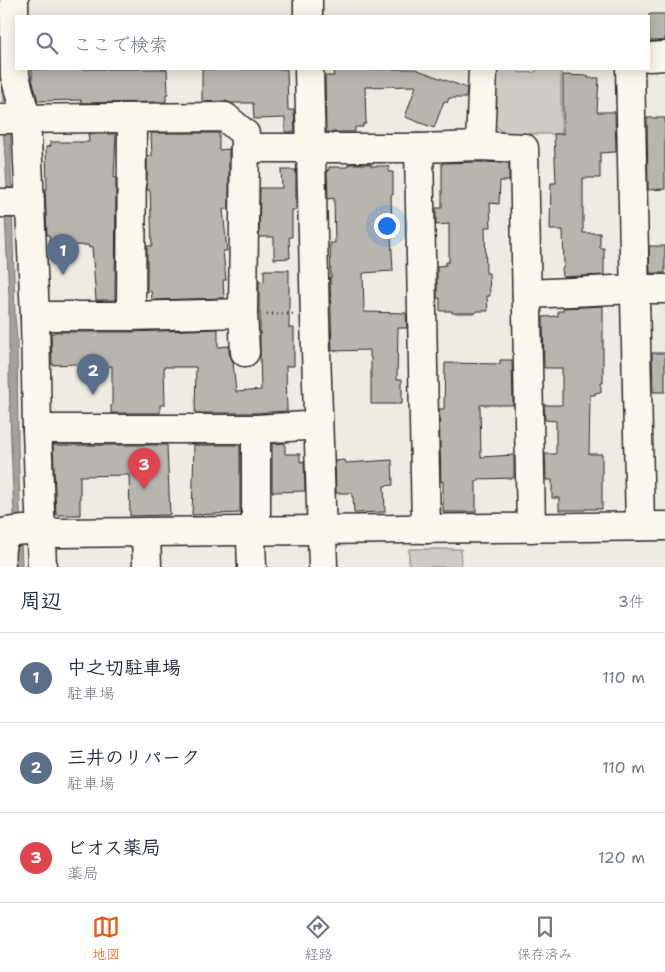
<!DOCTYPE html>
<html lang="ja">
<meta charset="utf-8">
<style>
:root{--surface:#fff;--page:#f6f6f7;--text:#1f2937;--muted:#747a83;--line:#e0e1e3;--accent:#ea580c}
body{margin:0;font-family:"Shantell Sans","Klee One",sans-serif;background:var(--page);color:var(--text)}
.you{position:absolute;left:386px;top:225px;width:18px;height:18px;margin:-12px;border:4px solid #fff;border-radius:50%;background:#1a73e8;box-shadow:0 0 0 8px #1a73e833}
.badge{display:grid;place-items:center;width:32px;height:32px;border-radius:50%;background:var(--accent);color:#fff;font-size:16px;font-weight:700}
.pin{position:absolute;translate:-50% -41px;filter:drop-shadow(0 1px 2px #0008)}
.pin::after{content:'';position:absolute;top:26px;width:18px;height:15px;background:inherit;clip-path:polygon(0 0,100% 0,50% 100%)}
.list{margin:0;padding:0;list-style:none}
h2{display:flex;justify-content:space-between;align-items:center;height:65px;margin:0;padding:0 20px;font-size:21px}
h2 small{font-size:16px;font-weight:400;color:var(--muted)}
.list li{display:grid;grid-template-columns:32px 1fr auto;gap:15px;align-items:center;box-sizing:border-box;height:90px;padding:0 20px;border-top:1px solid var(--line)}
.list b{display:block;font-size:19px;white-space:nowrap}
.list p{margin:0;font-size:16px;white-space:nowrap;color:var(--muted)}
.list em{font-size:16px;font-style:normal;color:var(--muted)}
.icon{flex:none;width:28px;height:28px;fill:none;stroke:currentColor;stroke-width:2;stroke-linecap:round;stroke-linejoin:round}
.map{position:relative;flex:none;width:665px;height:567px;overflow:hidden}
.search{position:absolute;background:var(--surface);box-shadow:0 2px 12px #0003;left:15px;right:15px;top:15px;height:55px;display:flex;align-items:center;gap:12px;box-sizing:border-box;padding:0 18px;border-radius:0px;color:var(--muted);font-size:19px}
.sheet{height:335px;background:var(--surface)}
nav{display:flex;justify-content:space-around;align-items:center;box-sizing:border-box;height:70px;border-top:1px solid var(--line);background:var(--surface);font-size:14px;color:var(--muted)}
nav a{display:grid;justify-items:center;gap:2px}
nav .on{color:var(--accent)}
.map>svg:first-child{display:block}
.green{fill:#cecbc2;stroke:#7c7b76}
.water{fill:#a4a29a;stroke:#74726e}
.building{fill:#b8b5ae;stroke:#2b2b2b}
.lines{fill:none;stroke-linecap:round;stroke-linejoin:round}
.minor-casing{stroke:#2b2b2b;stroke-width:31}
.path{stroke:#2b2b2b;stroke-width:3;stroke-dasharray:1 4;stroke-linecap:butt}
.minor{stroke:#fbf7ec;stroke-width:28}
</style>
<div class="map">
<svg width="665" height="567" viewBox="0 0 665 567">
<rect width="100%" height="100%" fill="#eeebe0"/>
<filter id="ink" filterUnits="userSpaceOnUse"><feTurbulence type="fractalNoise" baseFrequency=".02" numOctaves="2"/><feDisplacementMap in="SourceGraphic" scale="10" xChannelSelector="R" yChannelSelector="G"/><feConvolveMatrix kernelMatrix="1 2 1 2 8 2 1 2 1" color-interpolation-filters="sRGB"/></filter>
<g filter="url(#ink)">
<g class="green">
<path d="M502,69h17v4l17,-1v-3h25v65h-57l-10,-10 -1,-44z"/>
<rect x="409" y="549" width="52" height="18"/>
</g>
<path class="water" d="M0,0h9l2,165 4,151 2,24 1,106 4,121h-7v-31l-4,-91 -2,-69v-81l-4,-81 2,-27 -4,-60z"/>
<g class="building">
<rect x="649" y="14" width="16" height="27"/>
<path d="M32,69h135l1,25h-2v8l-85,1v-3l-43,1 -6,-22z"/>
<path d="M202,69h85l1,41h6l1,22h-10v-14l-31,1 -1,-16h-22l-6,-2 -23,1z"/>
<path d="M333,69h82l52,19 -1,10h-17l-2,5 -3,-2 -10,27 -29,-11 11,-31 -51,1 1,37h-3v3h-8v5h-29l-1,-56h9z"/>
<path d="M563,75l25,1v2h11l-2,34h18l1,40 -16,1v25h-17v55h17v15h4v27l-41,2 -1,-9 2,-1 -1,-37h-13l1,-47h5l-2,-49h9z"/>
<path d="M647,118h18v71l-17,1z"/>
<path d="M151,133h68v17l10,-1v60h-6l4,42h-4l3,29h-3l1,18 -72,2 -1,-9 -4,1v-46h5l-2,-56h-3v-33l5,-1z"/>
<path d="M88,134h28l-2,44h2l-1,122h-19l-4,-53 -3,1 -1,-3 -38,1 -1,-11h-2l-2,-46h2l-1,-42 5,-1 -1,-4h39z"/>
<path d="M480,162l29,1v18h-9l-1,23 -9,-1 1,24h-6l1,46h3l1,23h-3l1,15h-12v2h-24v-2h-12v-13h-3v-32l9,-1v-3h3v-38l-13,1v-17h6v-45z"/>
<path d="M348,164h23v2h18v6h4v23h-2l1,39h-1l2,37 -30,2 1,39 42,1 1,15h-9l-1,51h5v25h-31v-47h-1v-7l-38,1 -2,-73h1l-1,-35h5l-1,-45 -6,1 -1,-29h2v-3h19z"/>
<path d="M281,170h15v40h-4v27h-3l1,21 -16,1v-22h-15l1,-49h22z"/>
<path d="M649,246h16v27h-15z"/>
<path d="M264,270h25v58h5v38h-8l1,45 -31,2h-61l1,-46h-32l1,38h-5v8h-49v-8h1v-39l-11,1v-4l-49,2 -1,-32h3v-1h77l87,-3v18l11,-1v7l4,9 3,30 25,-2 -1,-35v-43h-1v-31l5,1z"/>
<path d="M603,306v77h-2v9l-6,1v2h-5l-1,59h13v55h-17v1h-26v-12h-7v-18h-6v-4l-1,-22h11v-33l-11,-1 -1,-15h18v-37h-18l-1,-51 15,-1v-5h5v-3z"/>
<path d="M652,353h13v39h-12z"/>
<path d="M500,360h12l1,45h-33l1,52 33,-2v23l-35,1v2h-3v31h-33v-31l-2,1 -2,-73h5l1,-46 55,1z"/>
<path d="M285,443v11h15v8l4,-1 1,30 -33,1v-48z"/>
<path d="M53,445h114l3,70 -40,1 -1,-41 -49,1v39h-24z"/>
<path d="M194,445h46v68l-48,2z"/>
<path d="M345,460l1,3 46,-3 1,25 -9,1 1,26 -31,1 -1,-16h-1v-4h-16l-1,-32z"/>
</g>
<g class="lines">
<g class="minor-casing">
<g id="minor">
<path d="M14,0l1,76 11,42 9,198 2,113 5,138"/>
<path d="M308,0v16"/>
<path d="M649,57l16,-1"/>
<path d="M309,69l6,251 8,247"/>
<path d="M630,69l10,457"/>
<path d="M0,119l225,-2 20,17 -2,179 2,39"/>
<path d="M480,146l3,-77"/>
<path d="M245,148h174l61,-2 44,2 7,380"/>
<path d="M419,148l7,381"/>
<path d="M0,203h30"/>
<path d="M527,294l108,-5h30"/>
<path d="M35,316h96l112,-3"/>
<path d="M131,316l1,-198"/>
<path d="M37,429h219l49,-3"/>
<path d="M146,533l1,34"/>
<path d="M1,567c-1,-13 -1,-24 6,-35l17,-2 35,3 606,-7"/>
<path d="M252,567l-1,-27 5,-21v-90"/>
</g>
</g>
<path class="path" d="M267,314h26"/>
<use href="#minor" class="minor"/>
</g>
</g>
</svg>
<div class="you"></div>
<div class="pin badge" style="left:63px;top:275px;background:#5c6f8a">1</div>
<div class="pin badge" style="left:93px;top:395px;background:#5c6f8a">2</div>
<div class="pin badge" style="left:144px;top:489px;background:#e0444e">3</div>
<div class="search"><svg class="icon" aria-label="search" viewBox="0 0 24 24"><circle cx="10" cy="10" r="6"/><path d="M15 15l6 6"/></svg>ここで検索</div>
</div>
<section class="sheet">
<h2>周辺<small>3件</small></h2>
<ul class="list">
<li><span class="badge" style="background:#5c6f8a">1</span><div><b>中之切駐車場</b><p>駐車場</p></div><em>110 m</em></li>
<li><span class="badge" style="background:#5c6f8a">2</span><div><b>三井のリパーク</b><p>駐車場</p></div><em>110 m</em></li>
<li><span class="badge" style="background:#e0444e">3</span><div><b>ビオス薬局</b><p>薬局</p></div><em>120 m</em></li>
</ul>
</section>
<nav>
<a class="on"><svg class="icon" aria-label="map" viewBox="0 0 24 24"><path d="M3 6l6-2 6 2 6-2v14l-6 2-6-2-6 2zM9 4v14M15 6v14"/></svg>地図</a>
<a><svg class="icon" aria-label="directions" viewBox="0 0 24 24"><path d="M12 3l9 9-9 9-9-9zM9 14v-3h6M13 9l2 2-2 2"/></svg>経路</a>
<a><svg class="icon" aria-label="saved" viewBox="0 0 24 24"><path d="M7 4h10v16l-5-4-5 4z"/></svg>保存済み</a>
</nav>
